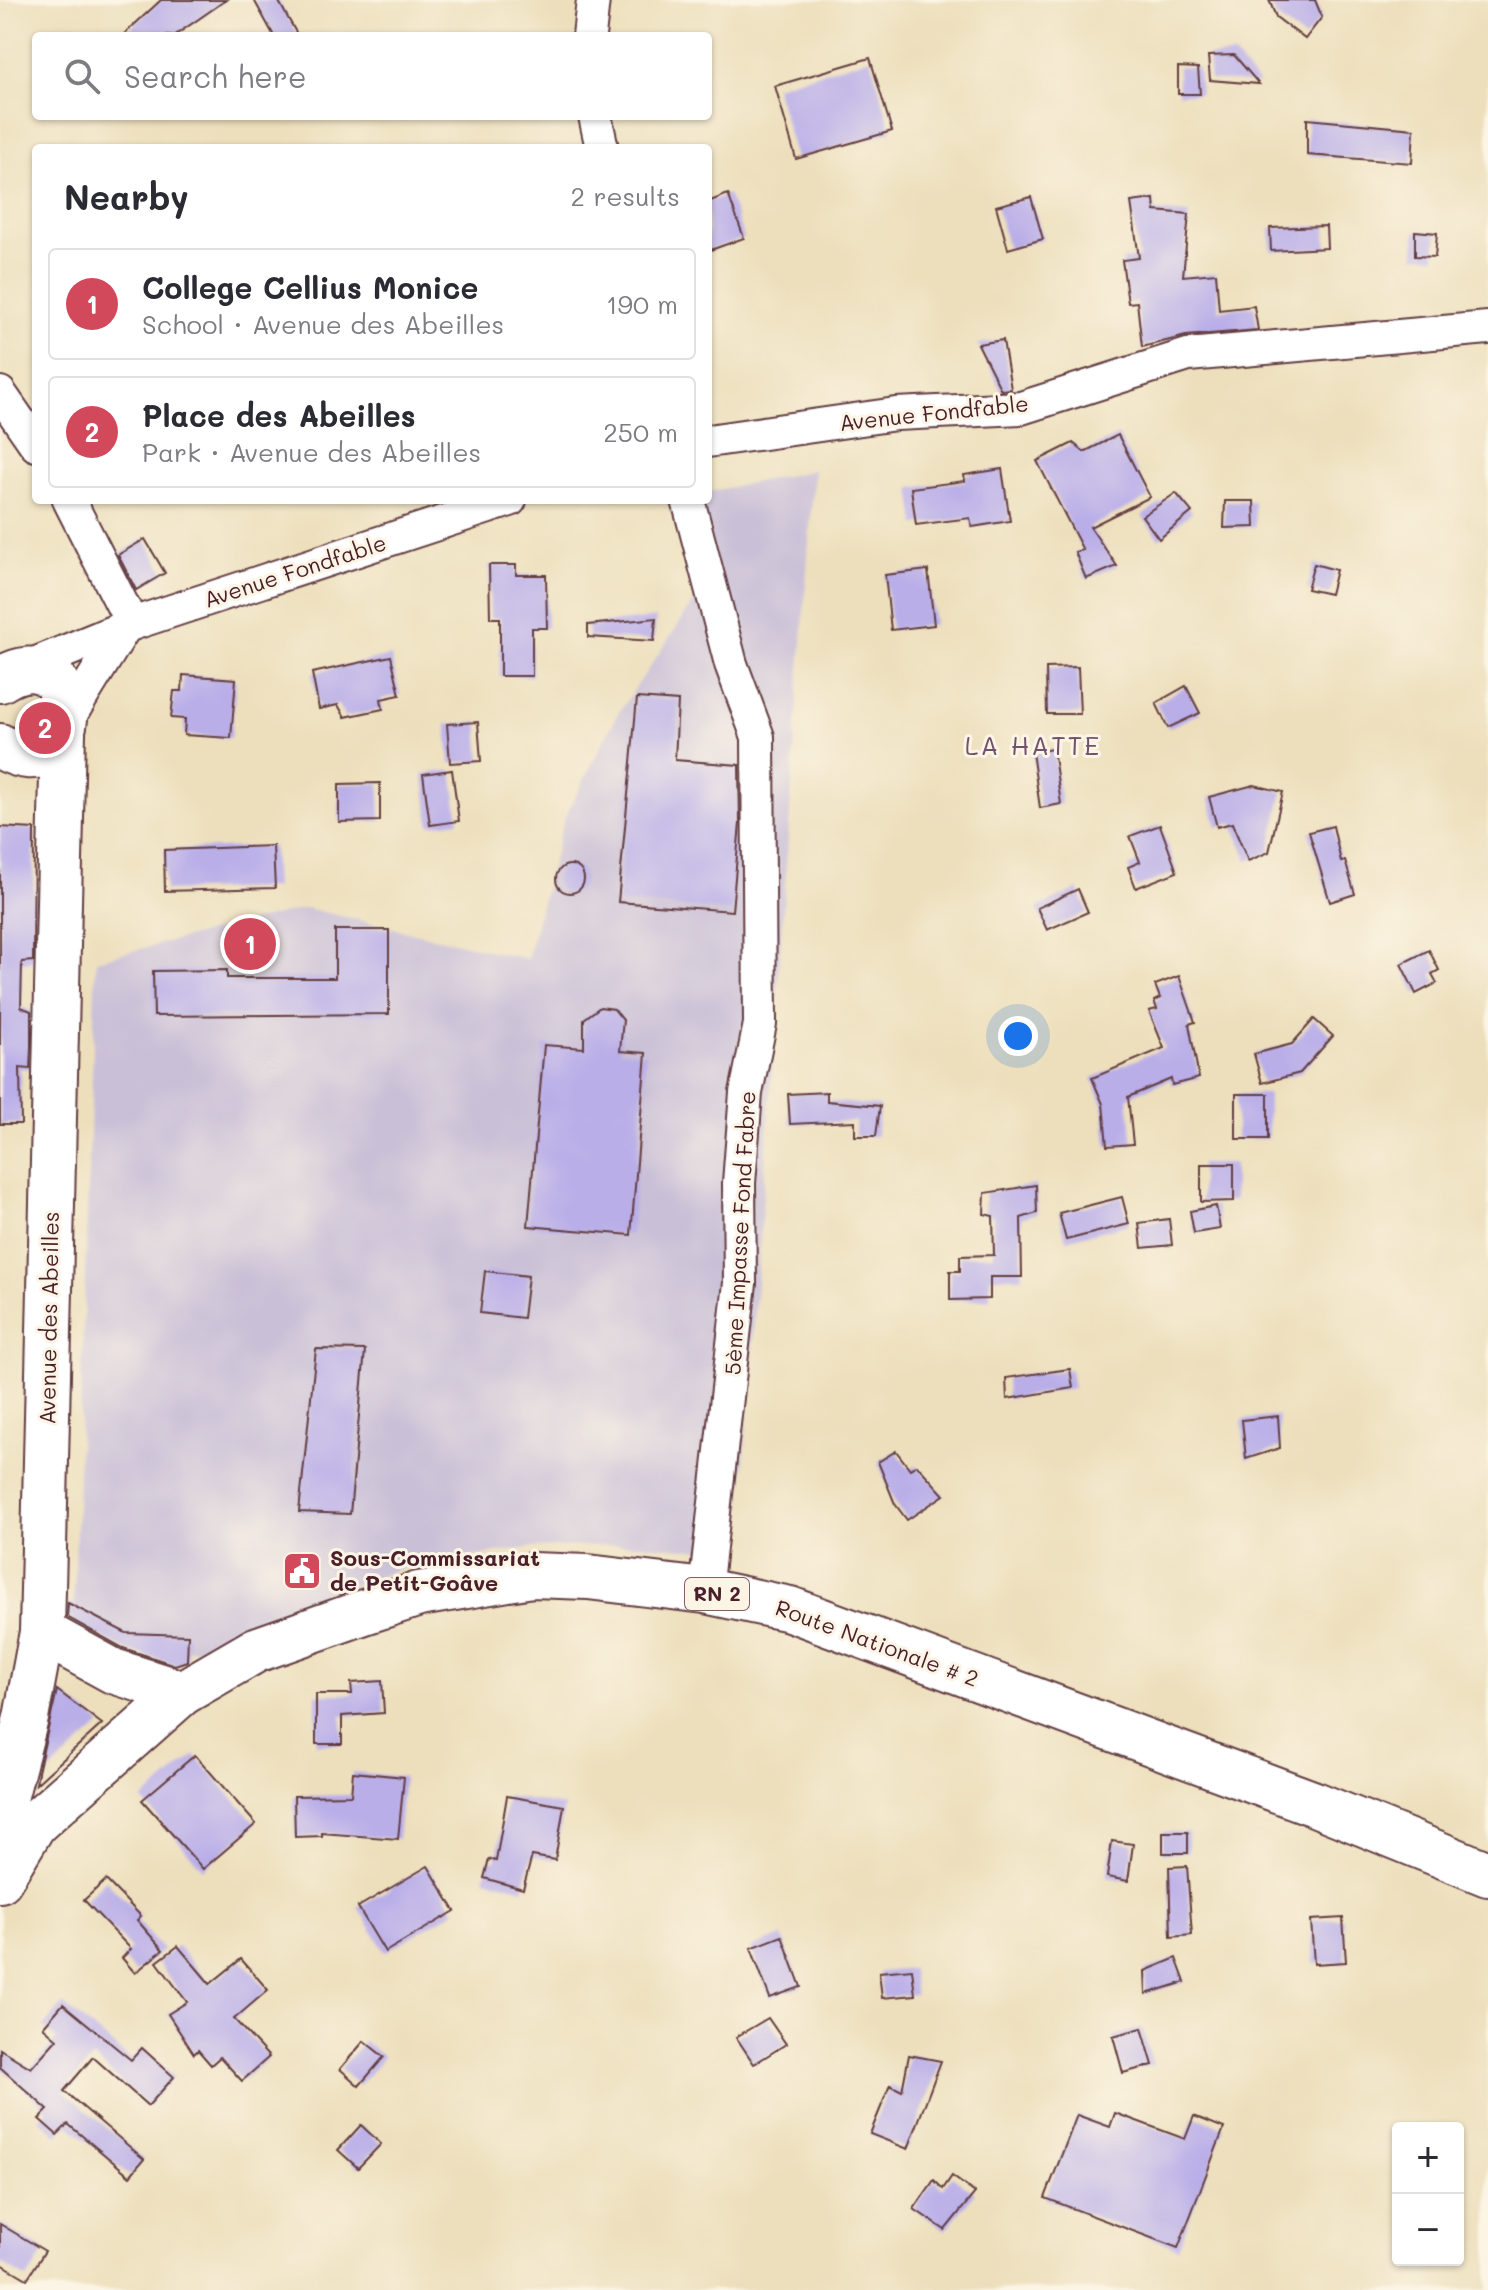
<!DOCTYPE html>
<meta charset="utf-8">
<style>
:root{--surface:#fff;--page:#f2f2f3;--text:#2b2b33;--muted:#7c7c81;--line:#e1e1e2;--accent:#d1495b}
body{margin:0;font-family:Mali,sans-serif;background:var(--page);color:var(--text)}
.controls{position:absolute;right:24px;bottom:24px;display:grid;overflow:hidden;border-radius:8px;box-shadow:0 2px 6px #0004}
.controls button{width:72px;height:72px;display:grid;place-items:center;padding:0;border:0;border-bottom:2px solid var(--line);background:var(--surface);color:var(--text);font:40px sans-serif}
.you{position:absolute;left:1018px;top:1036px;width:28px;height:28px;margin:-20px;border:6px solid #fff;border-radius:50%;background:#1a73e8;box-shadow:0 0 0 12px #1a73e833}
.badge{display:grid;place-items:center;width:52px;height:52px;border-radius:50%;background:var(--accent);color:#fff;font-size:26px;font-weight:700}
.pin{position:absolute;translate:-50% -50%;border:4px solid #fff;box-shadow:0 2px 8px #0006}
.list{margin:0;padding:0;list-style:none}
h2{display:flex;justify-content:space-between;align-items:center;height:104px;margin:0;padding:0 32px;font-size:34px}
h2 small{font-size:26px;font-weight:400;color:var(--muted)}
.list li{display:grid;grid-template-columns:52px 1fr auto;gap:24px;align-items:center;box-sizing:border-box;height:112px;margin:0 16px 16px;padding:0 16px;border:2px solid var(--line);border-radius:8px}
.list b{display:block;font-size:30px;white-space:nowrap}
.list p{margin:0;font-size:26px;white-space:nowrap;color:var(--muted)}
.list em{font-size:26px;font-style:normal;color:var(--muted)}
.icon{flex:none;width:44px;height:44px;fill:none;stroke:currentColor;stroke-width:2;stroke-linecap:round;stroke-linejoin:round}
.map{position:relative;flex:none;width:1488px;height:2290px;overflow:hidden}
.search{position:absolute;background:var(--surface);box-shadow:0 2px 6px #0004;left:32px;top:32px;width:680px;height:88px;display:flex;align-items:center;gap:20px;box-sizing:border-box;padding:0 28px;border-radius:8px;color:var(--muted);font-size:30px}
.panel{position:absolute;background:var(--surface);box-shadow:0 2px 6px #0004;left:32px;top:144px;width:680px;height:360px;border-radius:8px}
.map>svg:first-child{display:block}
.industrial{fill:#c9bfd7}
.building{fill:#b9aee8}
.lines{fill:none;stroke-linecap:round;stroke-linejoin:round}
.street-casing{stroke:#623c41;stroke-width:36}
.secondary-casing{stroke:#623c41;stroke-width:48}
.primary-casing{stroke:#623c41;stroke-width:48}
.street{stroke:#fff;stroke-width:32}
.secondary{stroke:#fff;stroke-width:44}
.primary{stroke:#fff;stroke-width:44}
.labels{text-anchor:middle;stroke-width:6;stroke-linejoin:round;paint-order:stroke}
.shield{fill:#fcf5e5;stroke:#7f5f63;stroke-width:2}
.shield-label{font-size:20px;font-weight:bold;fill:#4a1f2b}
.street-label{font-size:22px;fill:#4a1f2b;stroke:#fcf5e5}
.poi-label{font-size:22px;font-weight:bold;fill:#4a1f2b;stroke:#fcf5e5;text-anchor:start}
.quarter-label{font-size:26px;letter-spacing:2px;fill:#71516d;stroke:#fcf5e5}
</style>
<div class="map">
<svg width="1488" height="2290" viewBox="0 0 1488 2290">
<rect width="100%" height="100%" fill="#fcf5e5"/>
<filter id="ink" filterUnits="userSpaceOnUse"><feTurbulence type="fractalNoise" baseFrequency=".0125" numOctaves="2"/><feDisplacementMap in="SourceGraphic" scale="16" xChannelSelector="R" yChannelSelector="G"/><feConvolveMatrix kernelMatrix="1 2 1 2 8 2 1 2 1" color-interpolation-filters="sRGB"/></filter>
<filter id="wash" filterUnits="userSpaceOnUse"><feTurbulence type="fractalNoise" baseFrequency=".006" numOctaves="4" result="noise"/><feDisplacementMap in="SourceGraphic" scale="32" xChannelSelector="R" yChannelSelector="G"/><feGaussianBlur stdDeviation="1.8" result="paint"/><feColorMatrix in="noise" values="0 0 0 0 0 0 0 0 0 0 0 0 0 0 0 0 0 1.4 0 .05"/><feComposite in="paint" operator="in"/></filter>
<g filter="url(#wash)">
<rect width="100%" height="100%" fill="#eddfbc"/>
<path class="industrial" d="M814,470l-76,1083 -102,-9 -107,4 -125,19 -109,41 -83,40 -80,5 -59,-30 23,-663 210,-52 221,51 37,-140 53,-104 81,-119 -29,-95 39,-1v-8z"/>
<g id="blocks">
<g class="building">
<path d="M161,0h65l-52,36h-52z"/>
<path d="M254,0h24l20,36h-24z"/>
<path d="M1269,0h46l7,17 -17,22 -29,-22z"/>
<path d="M1234,55l25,29 -49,-4 -2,-24z"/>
<path d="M870,58l22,73 -96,28 -21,-73z"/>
<path d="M1178,67l20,1 2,26h-22z"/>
<path d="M1307,119l107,10 -2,34 -105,-8z"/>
<path d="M728,194l16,44 -36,13v-49z"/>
<path d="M1031,197l12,42 -35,10 -12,-43z"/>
<path d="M1154,199l1,12 34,3 -6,62 33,-3 3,37 35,-4 4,24 -72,6 -44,11 -5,-45 -9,1 -6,-43 17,-2 -8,-56z"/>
<path d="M1326,226l1,22 -56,3 -1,-23z"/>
<path d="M1415,231l22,2 -2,24 -20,-1z"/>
<path d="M1003,340l8,49 -10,1 -23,-46z"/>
<path d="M1118,435l32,62 -60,30 27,39 -31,13 -11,-27 8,-2 -46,-89 36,-18 11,9z"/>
<path d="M1002,469l8,52 -38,6 -2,-9 -54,7 -5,-37 54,-7 -1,-6z"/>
<path d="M1176,493l16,19 -33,27 -17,-23z"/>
<path d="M1225,501h29l1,26 -31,1z"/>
<path d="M145,539l20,34 -29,17 -18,-35z"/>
<path d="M1314,564l22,6 -6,24 -23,-5z"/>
<path d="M489,565h27v10h30l1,53h-15v48h-32v-58h-10z"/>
<path d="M928,570l6,55 -43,5 -6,-55z"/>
<path d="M656,618l-2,23 -66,-4v-12z"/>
<path d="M391,656l9,39 -19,4 2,10 -38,8 -7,-12 -19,4 -7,-36z"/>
<path d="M1078,667l2,47h-33l-1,-46z"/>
<path d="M183,675l53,4 -5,59 -47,-3 1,-16 -14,-1 3,-27h8z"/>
<path d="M1186,686l14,27 -32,15 -12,-25z"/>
<path d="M637,698l41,3 -3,59 64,5 1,58 -8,88 -114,-9z"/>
<path d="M478,722l3,39 -31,2 -3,-39z"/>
<path d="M1053,749l8,55 -21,4 -8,-56z"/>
<path d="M452,770l7,51 -29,4 -7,-51z"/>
<path d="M380,783v38l-41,1v-38z"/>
<path d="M1254,785l29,7 -14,60 -21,9 -16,-38 -15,4 -8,-30z"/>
<path d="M1160,825l17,47 -41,16 -8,-21 12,-5 -10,-26z"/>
<path d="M1333,826l8,36 4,-1 10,33 -25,8 -21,-70z"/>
<path d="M0,827l34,2 -1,132 -11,1 -1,45 10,4v36l-1,22 -10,-1 1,56h-21z"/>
<path d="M273,846l2,42 -110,3 -1,-41z"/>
<circle cx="570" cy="879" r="14"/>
<path d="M1078,889l10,23 -41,18 -10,-22z"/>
<path d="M335,930h54v84l-235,2 -1,-45 74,-1v8h108z"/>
<path d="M1429,950l10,20 -7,4 5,9 -21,11 -15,-30z"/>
<path d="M1179,976l16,46 -6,2 10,54 -27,7 -1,-6 -43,18 5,47 -26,2 -4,-42 -11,-26 72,-30 -15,-37 8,-2 -3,-8 6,-3 -5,-13z"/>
<path d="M600,1007l14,2 9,11 -3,31 26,2 -15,182 -103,-9 16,-181 40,3v-29z"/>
<path d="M1314,1019l19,17 -33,37 -38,10 -8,-29 38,-10z"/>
<path d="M827,1092v9l53,5 -4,30h-21v-15l-65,3 -2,-30z"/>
<rect x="1236" y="1094" width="32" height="45"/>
<path d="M1201,1164h33v37l-33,1z"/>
<path d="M1036,1185l1,28 -16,5 1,59h-32v22l-40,1v-29h10v-15l34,-1 -1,-39 -9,-2 1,-21z"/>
<path d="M1122,1197l7,27 -63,16 -7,-27z"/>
<path d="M1216,1206l4,23 -26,4 -4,-22z"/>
<path d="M1169,1219l3,26 -30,3 -3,-25z"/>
<path d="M485,1271l43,5 -5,42 -43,-5z"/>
<path d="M316,1349l49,1 -15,164 -51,-2z"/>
<path d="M1070,1369l3,19 -66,11 -1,-21z"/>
<path d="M1278,1416l2,32 -34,11 -4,-39z"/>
<path d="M896,1451l14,18 7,-4 27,30 -37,25 -12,-16 -17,-42z"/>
<path d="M68,1603l58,30 62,2 -1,26 -12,4 -52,-17 -56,-31z"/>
<path d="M382,1681l2,32 -42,3v28h-26v-50h36l-1,-11z"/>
<path d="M57,1690l45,34 -66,60 2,-12z"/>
<path d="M195,1755l61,69 -53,45 -61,-69z"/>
<path d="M353,1772l51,5 -6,62 -76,-6v3l-27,1 -1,-41 57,-1z"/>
<path d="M507,1796l57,10 -9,54 -23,-4 -9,33 -39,-11 5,-19 7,2z"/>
<rect x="1163" y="1832" width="25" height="21"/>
<path d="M1112,1841l21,3 -5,37 -21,-4z"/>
<path d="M428,1866l27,45 -70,41 -27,-45z"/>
<path d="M1187,1866l5,69 -21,2 -2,-70z"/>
<path d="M106,1880l35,36 -4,4 26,30 -28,23 -13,-15 9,-9 -47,-49z"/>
<path d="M1343,1918l3,44 -32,2 -3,-44z"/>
<path d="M782,1936l19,51 -31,11 -19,-50z"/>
<path d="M178,1946l32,38 31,-25 27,31 -34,29 35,38 -27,24 -22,-24 -9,8 -13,-15 -4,4 -26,-40 19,-12 -30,-40z"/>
<path d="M1176,1958l9,24 -39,12 -1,-23z"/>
<path d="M912,1969l3,26 -33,3 -3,-26z"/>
<path d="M63,2004l68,56 11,-12 32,29 -26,29 -55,-49 -29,34 80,68 -14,17 -62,-52 -11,11 -18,-16 9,-9 -48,-43v-18l31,19 26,-29 -14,-12z"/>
<path d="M768,2018l18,26 -32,20 -18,-27z"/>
<path d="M1142,2028l11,37 -30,8 -10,-37z"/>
<path d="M364,2041l20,16 -25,29 -19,-17z"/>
<path d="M909,2055l32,6 -33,88 -38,-15 20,-49 12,6z"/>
<path d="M1115,2113l70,26 9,-23 30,12 -46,120 -133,-50 32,-83 33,12z"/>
<path d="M361,2125l20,19 -23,24 -20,-18z"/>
<path d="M952,2176l23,17 -30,37 -31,-21 20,-29 9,9z"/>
<path d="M0,2224l45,27 -18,28 -27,-16z"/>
</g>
</g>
</g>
<g filter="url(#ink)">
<use href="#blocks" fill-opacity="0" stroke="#623c41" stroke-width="2"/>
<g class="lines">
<g class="street-casing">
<g id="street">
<path d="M589,36l4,-36"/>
<path d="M595,116l7,32"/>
<path d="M0,393l36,52"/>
<path d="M708,441l188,-27 125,-6 167,-53 300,-27"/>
<path d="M69,500l63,124"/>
<path d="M688,500l43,164 27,73 2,287 -14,69 -7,90 1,100 -35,308"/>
<path d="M15,672l117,-48 378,-124"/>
<path d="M68,719l57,-92"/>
</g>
</g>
<g class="secondary-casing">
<g id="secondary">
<path d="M0,680c86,-54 88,119 0,66"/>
<path d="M42,1632l71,39 69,22"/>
<path d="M0,1818l26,-100 16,-86 21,-900"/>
</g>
</g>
<g class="primary-casing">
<path id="primary" d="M0,1880l34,-56 148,-131 74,-43 108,-38 55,-18 113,-19 56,2 117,14 85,18 525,195 173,70"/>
</g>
<use href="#street" class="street"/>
<use href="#secondary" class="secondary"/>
<use href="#primary" class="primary"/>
</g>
</g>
<defs>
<g id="civic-square" transform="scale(2)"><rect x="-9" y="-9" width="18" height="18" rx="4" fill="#d1495b" stroke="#fcf5e5"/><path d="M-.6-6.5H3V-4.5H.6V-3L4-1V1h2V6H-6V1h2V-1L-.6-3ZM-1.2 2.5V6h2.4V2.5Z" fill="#fff"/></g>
</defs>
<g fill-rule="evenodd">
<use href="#civic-square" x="302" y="1571"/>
</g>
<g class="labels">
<rect class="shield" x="685" y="1578" width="64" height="32" rx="6"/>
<g class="shield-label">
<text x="717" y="1601">RN 2</text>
</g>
<g class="street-label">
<text transform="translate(934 413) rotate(-6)" y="8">Avenue Fondfable</text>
<text transform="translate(295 571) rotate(-18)" y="8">Avenue Fondfable</text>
<text transform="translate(740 1233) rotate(-87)" y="8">5ème Impasse Fond Fabre</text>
<text transform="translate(49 1318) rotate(-89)" y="8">Avenue des Abeilles</text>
<text transform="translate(877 1643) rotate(20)" y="8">Route Nationale # 2</text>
</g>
<g class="poi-label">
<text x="330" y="1566">Sous-Commissariat<tspan x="330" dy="25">de Petit-Goâve</tspan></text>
</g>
<g class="quarter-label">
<text x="1033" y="755">LA HATTE</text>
</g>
</g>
</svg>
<div class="controls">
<button>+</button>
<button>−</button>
</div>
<div class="you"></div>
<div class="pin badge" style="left:250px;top:944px">1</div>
<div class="pin badge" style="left:45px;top:728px">2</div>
<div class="search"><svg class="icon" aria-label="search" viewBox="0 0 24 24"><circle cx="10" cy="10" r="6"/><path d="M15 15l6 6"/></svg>Search here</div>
<section class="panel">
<h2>Nearby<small>2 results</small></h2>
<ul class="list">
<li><span class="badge">1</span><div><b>College Cellius Monice</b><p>School · Avenue des Abeilles</p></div><em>190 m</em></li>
<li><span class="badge">2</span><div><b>Place des Abeilles</b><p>Park · Avenue des Abeilles</p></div><em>250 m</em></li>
</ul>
</section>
</div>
